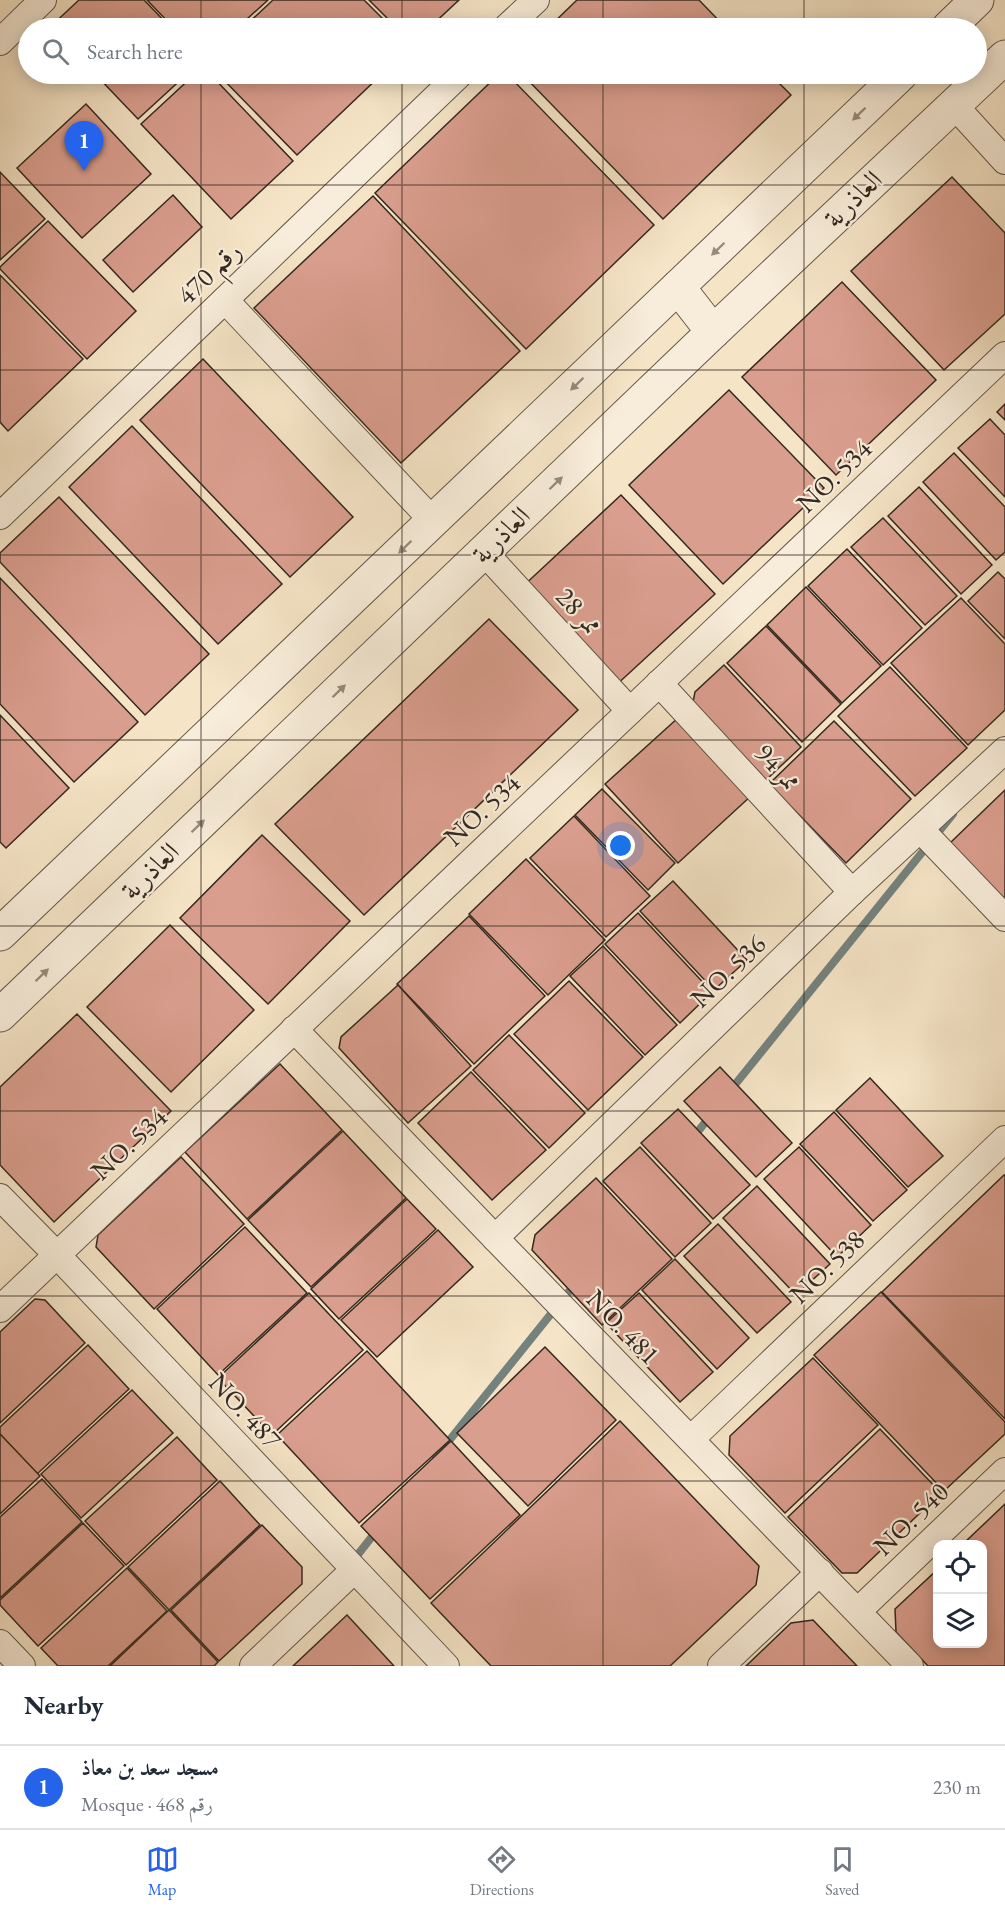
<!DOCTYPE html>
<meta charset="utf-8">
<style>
:root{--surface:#fff;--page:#f2f2f3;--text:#1f2937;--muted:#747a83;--line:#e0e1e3;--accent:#2563eb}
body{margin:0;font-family:"EB Garamond",Amiri,serif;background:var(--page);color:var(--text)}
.controls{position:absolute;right:18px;bottom:18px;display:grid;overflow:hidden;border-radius:12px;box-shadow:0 3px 15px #0003}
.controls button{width:54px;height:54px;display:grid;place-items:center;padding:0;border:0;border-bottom:2px solid var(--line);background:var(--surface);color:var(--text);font:30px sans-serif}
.you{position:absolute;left:621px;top:846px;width:21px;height:21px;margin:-15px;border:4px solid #fff;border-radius:50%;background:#1a73e8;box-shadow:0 0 0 9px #1a73e833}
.badge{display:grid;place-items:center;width:39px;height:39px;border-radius:50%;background:var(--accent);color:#fff;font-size:20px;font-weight:700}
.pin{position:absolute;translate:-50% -50px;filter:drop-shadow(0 2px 3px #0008)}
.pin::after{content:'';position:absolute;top:32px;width:21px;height:18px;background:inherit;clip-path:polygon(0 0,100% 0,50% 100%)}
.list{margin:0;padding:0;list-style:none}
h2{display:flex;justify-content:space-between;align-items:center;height:78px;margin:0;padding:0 24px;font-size:26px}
h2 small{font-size:20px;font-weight:400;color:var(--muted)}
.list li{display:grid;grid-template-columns:39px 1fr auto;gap:18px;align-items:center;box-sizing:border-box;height:84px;padding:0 24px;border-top:2px solid var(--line)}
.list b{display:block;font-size:22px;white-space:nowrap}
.list p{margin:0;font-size:20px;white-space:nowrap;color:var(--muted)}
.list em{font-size:20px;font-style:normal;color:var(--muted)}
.icon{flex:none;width:33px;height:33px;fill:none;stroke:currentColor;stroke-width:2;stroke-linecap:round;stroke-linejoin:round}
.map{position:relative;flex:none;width:1005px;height:1666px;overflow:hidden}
.search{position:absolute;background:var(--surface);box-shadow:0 3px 15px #0003;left:18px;right:18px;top:18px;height:66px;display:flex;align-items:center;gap:15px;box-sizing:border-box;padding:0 21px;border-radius:33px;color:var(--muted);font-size:22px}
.sheet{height:162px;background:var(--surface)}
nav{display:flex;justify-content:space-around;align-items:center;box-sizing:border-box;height:84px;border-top:2px solid var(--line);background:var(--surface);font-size:16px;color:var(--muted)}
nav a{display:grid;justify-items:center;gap:3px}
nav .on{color:var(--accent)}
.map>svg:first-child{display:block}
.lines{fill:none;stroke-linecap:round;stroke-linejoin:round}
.stream{stroke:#74827e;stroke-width:8}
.building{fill:#da9e8e;stroke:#342920;stroke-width:1.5}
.minor-casing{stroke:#64584a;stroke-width:28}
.tertiary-casing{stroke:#64584a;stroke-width:35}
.minor{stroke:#f8edda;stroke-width:26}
.tertiary{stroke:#f8edda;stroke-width:33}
.oneway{fill:#968b7d}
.grid{fill:none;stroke:#342920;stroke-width:1.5;stroke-opacity:0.55}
.labels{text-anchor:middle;stroke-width:4.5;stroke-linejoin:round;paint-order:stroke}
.street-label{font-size:27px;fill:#342920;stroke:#f8edda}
</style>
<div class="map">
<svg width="1005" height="1666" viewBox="0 0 1005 1666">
<rect width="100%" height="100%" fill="#f5e4c6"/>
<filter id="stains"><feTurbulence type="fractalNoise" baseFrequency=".00333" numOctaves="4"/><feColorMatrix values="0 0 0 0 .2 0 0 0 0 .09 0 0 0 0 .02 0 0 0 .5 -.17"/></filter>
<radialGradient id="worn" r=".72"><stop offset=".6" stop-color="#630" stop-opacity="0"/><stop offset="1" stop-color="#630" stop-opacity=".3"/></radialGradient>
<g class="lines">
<g class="stream">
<path d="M729,1092l224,-278"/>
<path d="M692,1139l19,-24"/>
<path d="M436,1457l139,-173"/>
<path d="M352,1562l26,-33"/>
</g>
</g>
<g class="building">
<path d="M79,0h65l27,28h-119l-2,-1z"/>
<path d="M147,0h121l-31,28h-63z"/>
<path d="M273,0h91l28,28h-149z"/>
<path d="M369,0h90l-30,28h-32z"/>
<path d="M577,0h122l27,28h-178z"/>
<path d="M95,74h92l-49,45z"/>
<path d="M195,74h15l83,87 -62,58 -90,-95z"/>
<path d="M218,74h164l-85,81z"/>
<path d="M499,74h8l147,151 -128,124 -151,-156z"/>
<path d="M522,74h248l21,21 -128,124z"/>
<path d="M86,104l65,70 -69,64 -65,-70z"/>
<path d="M0,172l45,47 -45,41z"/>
<path d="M952,177l53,56v81l-61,56 -93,-99z"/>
<path d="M173,195l29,32 -69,65 -30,-32z"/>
<path d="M373,196l147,155 -119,112 -147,-155z"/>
<path d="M48,221l88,90 -49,48 -87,-90v-2z"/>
<path d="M0,275l83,84 -75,72 -8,-9z"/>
<path d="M842,282l94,98 -100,95 -94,-98z"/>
<path d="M203,359l150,158 -63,60 -150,-157z"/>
<path d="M729,390l95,98 -101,96 -94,-99z"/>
<path d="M1005,404v16l-8,-8z"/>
<path d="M990,419l15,16v62l-47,-49z"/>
<path d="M132,426l150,158 -64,60 -149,-157z"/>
<path d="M954,453l51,54v45l-9,8 -73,-78z"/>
<path d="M919,487l73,78 -31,29 -73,-78z"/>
<path d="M621,495l94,99 -102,94 -93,-99z"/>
<path d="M59,497l150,157 -64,61 -145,-153v-9z"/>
<path d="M883,518l74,78 -32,29 -74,-78z"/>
<path d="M847,549l75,79 -39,37 -75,-79z"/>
<path d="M998,572l7,7v60l-37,-38z"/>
<path d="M0,578l138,144 -64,60 -74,-78z"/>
<path d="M806,587l75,79 -39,37 -75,-78z"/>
<path d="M961,598l44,46v66l-37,35 -77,-82z"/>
<path d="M489,619l89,91 -214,205 -89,-91z"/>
<path d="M766,626l75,78 -39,38 -75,-79z"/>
<path d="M724,665l77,82 -35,33 -73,-78 2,-10z"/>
<path d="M890,667l77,81 -52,48 -77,-80z"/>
<path d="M0,715l69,73 -63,60 -6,-6z"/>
<path d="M679,717l73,78 -74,68 -73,-79z"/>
<path d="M834,721l77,78 -65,64 -77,-79z"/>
<path d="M602,789l73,74 -27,27 -73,-75z"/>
<path d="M1005,790v110l-55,-57z"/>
<path d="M574,816l76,80 -44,41 -76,-79z"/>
<path d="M262,835l88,86 -82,83 -88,-86z"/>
<path d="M526,859l79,81 -57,55 -79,-81z"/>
<path d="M673,881l74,79 -33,30 -74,-79z"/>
<path d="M638,913l74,79 -32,31 -75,-79z"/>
<path d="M469,916l76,80 -71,68 -77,-80z"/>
<path d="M170,925l84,85 -83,82 -84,-85z"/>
<path d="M603,946l74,79 -32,30 -75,-79z"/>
<path d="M569,981l74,76 -55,53 -74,-76z"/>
<path d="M398,985l73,81 -63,57 -69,-75 2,-11z"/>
<path d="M77,1014l94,97 -117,111 -54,-57v-78z"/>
<path d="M509,1035l76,78 -36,35 -76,-78z"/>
<path d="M280,1064l62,66 -95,89 -62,-67z"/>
<path d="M720,1067l72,76 -36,34 -72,-76z"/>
<path d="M471,1072l75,78 -54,50 -74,-77z"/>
<path d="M870,1078l73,78 -35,31 -72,-77z"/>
<path d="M678,1109l72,76 -37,34 -72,-76z"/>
<path d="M834,1112l73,78 -34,31 -73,-77z"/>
<path d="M343,1131l63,67 -95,89 -63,-67z"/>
<path d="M640,1147l71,76 -36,34 -72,-76z"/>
<path d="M799,1147l72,78 -34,32 -73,-78z"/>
<path d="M181,1157l63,67 -90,85 -58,-62 2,-12z"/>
<path d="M1004,1175h1v244l-123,-127z"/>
<path d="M596,1178l76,81 -70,66 -70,-75 3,-15z"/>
<path d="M757,1186l73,78 -34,31 -73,-77z"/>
<path d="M407,1199l29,30 -97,90 -28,-30z"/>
<path d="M718,1224l73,78 -34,31 -73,-77z"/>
<path d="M245,1227l62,66 -89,82 -61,-66z"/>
<path d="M438,1230l35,37 -96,90 -36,-37z"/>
<path d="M675,1259l74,79 -32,31 -75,-79z"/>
<path d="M881,1292l124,130v12l-61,57 -130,-136z"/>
<path d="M309,1293l54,57 -91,85 -54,-57z"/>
<path d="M639,1293l74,79 -33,30 -74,-79z"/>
<path d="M35,1299l10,1 40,43 -85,80v-91z"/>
<path d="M88,1345l41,44 -92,85 -37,-40v-7z"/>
<path d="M545,1347l71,73 -88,86 -71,-73z"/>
<path d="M367,1351l83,89 -91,83 -82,-88z"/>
<path d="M813,1358l65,67 -93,88 -56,-58 1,-19z"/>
<path d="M132,1390l41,43 -92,85 -40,-44z"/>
<path d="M620,1421l139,145 -3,19 -86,81h-179l-60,-63z"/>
<path d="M880,1429l61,64 -84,80h-15l-54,-56z"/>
<path d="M0,1434l40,42 -40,38z"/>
<path d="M177,1437l40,43 -91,85 -41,-44z"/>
<path d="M451,1441l69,74 -90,84 -69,-73z"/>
<path d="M42,1479l40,43 -82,76v-81z"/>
<path d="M220,1481l40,44 -91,85 -41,-43z"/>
<path d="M1005,1504v162h-77l-32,-34 -1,-23 43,-40v75h44v-100h-19z"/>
<path d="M83,1523l41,43 -86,80 -38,-41v-5z"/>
<path d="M262,1525l40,42v17l-83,77 -48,-51z"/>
<path d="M127,1568l40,43 -59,55h-50l-17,-18z"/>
<path d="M169,1610l49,52 -4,4h-104z"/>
<path d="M347,1615l47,51h-101z"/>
<path d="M813,1620l44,46h-111l45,-43z"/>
</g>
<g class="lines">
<g class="minor-casing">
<g id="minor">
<path d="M506,28l30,-28"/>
<path d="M0,42l43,-42"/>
<path d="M953,104l52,57"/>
<path d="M225,300l208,221"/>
<path d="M0,516l460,-442"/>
<path d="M484,552l146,159"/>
<path d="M659,683l193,209"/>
<path d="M921,830l84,88"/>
<path d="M294,1029l201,209 415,428"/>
<path d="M0,1197l56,57 390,412"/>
<path d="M495,1238l357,-346 153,-142"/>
<path d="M0,1309l1005,-954"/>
<path d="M691,1439l314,-300"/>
<path d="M858,1611l147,-140"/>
<path d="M0,1643l22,23"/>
<path d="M253,1666l101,-96"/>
<path d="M721,1666l99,-94"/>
</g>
</g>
<g class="tertiary-casing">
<g id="tertiary">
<path d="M948,28l29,-28"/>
<path d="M678,287l35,45"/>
<path d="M0,934l901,-860"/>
<path d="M0,1015l713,-683 292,-275"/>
</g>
</g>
<use href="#minor" class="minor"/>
<use href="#tertiary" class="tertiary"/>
</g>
<defs><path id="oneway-solid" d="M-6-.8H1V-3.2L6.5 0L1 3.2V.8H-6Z" transform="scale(1.5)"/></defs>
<g class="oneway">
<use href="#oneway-solid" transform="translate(859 114) rotate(136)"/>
<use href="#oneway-solid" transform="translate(718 249) rotate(136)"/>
<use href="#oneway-solid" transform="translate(577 384) rotate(136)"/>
<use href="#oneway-solid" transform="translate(556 483) rotate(-44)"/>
<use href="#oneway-solid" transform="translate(405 547) rotate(136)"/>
<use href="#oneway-solid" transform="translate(339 691) rotate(-44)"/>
<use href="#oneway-solid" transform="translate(198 826) rotate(-44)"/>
<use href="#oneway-solid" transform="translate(42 975) rotate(-44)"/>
</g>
<path class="grid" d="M201,0v28M402,0v28M603,0v28M804,0v28M201,74v1592M402,74v1592M603,74v1592M804,74v1592M0,185h1005M0,370h1005M0,555h1005M0,740h1005M0,926h1005M0,1111h1005M0,1296h1005M0,1481h1005"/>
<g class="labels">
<g class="street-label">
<text transform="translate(853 199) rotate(-44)" y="9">العاذرية</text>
<text transform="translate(209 273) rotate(-44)" y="9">رقم 470</text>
<text transform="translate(834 476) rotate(-44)" y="9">NO. 534</text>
<text transform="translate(501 535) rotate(-44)" y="9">العاذرية</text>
<text transform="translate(579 611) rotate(47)" y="9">ممر 28</text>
<text transform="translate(778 767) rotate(47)" y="9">ممر 94</text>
<text transform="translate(482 810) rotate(-43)" y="9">NO. 534</text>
<text transform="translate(150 871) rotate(-44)" y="9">العاذرية</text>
<text transform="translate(728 971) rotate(-44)" y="9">NO. 536</text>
<text transform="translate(129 1144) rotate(-43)" y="9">NO. 534</text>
<text transform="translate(827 1267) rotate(-44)" y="9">NO. 538</text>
<text transform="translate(623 1327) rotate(46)" y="9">NO. 481</text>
<text transform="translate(245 1411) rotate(47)" y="9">NO. 487</text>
<text transform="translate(911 1519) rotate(-44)" y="9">NO. 540</text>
</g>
</g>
<rect width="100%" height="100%" filter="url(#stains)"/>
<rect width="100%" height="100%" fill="url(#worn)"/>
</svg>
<div class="controls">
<button><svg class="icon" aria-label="locate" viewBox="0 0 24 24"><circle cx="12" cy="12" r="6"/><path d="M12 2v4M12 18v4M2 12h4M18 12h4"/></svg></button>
<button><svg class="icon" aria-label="layers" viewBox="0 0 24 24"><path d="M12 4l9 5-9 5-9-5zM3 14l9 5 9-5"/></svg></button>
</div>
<div class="you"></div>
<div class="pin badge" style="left:84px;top:171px">1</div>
<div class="search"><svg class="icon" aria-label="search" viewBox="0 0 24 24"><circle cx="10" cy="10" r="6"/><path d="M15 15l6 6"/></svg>Search here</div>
</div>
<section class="sheet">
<h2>Nearby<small></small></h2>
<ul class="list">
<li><span class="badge">1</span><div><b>مسجد سعد بن معاذ</b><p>Mosque · رقم 468</p></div><em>230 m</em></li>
</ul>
</section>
<nav>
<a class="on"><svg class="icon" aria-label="map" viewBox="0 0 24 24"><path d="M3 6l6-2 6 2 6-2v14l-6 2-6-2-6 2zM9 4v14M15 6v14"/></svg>Map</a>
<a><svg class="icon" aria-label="directions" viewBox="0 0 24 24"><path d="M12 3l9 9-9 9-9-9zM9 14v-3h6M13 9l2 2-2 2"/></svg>Directions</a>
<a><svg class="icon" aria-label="saved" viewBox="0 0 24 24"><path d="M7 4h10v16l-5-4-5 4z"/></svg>Saved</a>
</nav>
